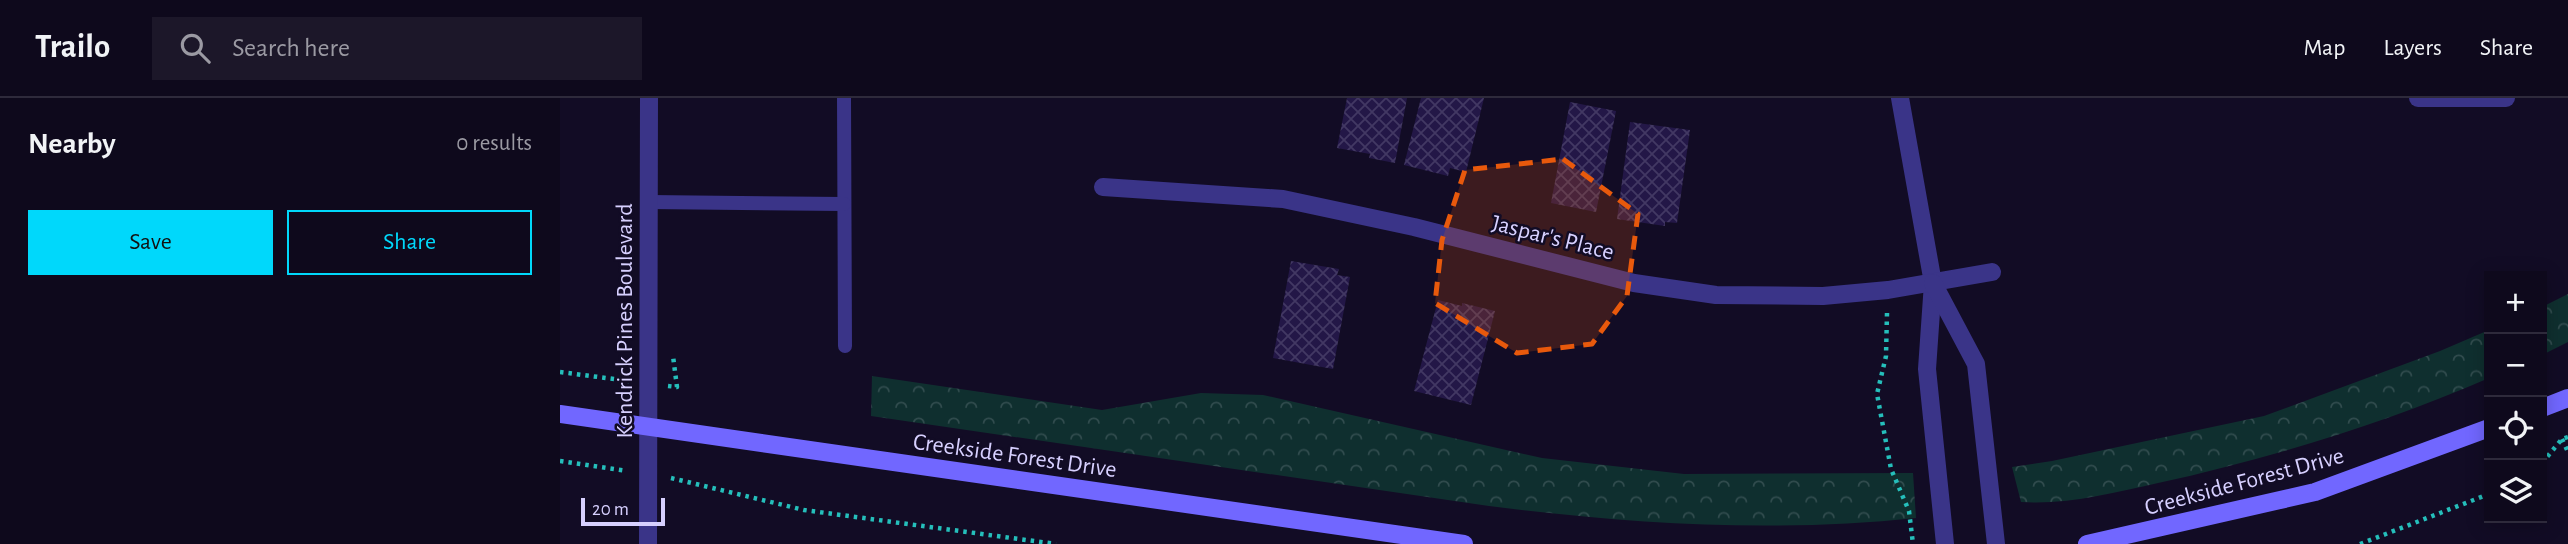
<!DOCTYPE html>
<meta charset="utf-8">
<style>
:root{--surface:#0e091c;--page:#1c1729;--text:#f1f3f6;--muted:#9b9aa3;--line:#2e2a3b;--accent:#00d8fb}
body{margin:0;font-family:"Alegreya Sans",sans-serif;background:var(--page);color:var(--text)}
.controls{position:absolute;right:21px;bottom:21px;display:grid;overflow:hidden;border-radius:0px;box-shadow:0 4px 18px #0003}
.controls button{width:63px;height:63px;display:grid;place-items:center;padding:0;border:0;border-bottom:2px solid var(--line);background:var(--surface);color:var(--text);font:35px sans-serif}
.scale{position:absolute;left:21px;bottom:18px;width:84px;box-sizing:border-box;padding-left:7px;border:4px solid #d7d0ff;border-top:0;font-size:19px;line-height:24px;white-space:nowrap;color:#d7d0ff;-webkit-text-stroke:5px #120c25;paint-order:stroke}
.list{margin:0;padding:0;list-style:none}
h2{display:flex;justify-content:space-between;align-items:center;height:91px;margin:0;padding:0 28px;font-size:30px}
h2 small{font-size:23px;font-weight:400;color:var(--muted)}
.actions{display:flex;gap:14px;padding:21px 28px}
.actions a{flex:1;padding:16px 0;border:2px solid var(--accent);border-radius:0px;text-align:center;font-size:24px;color:var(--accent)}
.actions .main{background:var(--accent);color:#111}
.icon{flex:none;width:38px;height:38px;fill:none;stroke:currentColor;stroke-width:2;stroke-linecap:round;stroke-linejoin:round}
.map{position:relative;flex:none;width:2008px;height:446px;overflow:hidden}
header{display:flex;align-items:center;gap:42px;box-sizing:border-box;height:98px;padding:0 35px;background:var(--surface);border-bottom:2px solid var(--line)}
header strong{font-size:33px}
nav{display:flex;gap:38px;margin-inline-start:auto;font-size:24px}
.search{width:490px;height:63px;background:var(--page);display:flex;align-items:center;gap:18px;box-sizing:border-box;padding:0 24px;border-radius:0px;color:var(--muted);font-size:26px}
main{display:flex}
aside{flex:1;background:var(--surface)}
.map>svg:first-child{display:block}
.forest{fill:url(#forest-crowns)}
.building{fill:url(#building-cross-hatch)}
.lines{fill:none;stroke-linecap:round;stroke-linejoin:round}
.path{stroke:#25bfbb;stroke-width:4.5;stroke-dasharray:3.5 5;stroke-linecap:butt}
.lane{stroke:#3a3488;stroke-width:14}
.street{stroke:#3a3488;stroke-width:18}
.secondary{stroke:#7167ff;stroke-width:18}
.marked{fill:#e8590c;fill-opacity:0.2;stroke:#e8590c;stroke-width:5;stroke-dasharray:14 9;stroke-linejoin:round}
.labels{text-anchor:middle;stroke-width:5;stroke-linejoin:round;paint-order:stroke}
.street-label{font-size:24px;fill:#d7d0ff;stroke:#120c25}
</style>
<header>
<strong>Trailo</strong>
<div class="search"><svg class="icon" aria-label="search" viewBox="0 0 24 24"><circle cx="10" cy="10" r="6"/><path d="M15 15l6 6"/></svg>Search here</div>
<nav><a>Map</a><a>Layers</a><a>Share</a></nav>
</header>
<main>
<aside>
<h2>Nearby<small>0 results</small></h2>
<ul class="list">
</ul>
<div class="actions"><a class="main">Save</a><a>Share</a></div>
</aside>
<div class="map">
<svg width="2008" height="446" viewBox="0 0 2008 446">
<defs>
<pattern id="forest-crowns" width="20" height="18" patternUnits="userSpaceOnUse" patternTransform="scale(1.75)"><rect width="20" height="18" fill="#0f2f2f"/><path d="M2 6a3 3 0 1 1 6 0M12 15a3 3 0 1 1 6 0" fill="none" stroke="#314c4e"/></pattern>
<pattern id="building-cross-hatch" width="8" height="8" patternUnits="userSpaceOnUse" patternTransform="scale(1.75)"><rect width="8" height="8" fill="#231747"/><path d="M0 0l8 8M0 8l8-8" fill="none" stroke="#423863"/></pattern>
</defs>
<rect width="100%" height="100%" fill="#120c25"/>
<g class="forest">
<path d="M2008,196v48l-26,13v-48z"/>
<path d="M1929,232v48c-106,46 -218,80 -331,105 -45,10 -91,22 -137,19l-9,-35 40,-6 212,-45 176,-65z"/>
<path d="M312,278l230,34 99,-17 62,2 279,63 142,16 229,-1 3,45c-143,15 -285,6 -427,-12l-618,-90z"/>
</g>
<g class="building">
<path d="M787,0h60l-12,65 -26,-5 1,-4 -33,-6z"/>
<path d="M861,0h63l-18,74 -16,-4 -2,8 -44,-11z"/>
<path d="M1010,4l46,9 -20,101 -45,-9z"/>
<path d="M1070,24l60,8 -13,93 -12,-1v4l-48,-7z"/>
<path d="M731,163l48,8 -2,6 13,2 -17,92 -60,-11z"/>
<path d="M878,202l24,6v-3l33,8 -24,94 -57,-14z"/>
</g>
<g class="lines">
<g class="path">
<path d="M1327,215l-1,43 -9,38 14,75 18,42 4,33"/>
<path d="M0,274l69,9"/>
<path d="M108,288l9,1 -4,-31"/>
<path d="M2002,341l6,13"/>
<path d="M0,363l67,10"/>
<path d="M1982,365l20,-24 6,-2"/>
<path d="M111,380l133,32 252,34"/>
<path d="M1800,446l129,-50"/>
</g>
<g class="lane">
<path d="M284,0l1,248"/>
<path d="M89,104l195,2"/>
</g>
<g class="street">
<path d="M1340,0l33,185 -6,86 18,175"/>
<path d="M1858,0h88"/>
<path d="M543,89l180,12 131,28 220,56 82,12 107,1 65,-6 104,-18"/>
<path d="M1373,185l43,81 20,180"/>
<path d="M88,446l1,-446"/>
</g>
<g class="secondary">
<path d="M1982,310l26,-10"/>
<path d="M0,316l904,130"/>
<path d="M1527,446l228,-52 174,-64"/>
</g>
</g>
<path class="marked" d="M1003,61l75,55 -11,82 -35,48 -75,9 -82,-50 7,-63 23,-70z"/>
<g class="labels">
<g class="street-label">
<text transform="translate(993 139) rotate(14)" y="8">Jaspar's Place</text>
<text transform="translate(64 223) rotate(-90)" y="8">Kendrick Pines Boulevard</text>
<text transform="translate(455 357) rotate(8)" y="8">Creekside Forest Drive</text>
<text transform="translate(1684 383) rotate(-15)" y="8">Creekside Forest Drive</text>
</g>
</g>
</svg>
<div class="controls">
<button>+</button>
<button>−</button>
<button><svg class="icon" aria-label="locate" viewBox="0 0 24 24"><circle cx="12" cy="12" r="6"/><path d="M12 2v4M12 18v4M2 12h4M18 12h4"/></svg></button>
<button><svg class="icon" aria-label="layers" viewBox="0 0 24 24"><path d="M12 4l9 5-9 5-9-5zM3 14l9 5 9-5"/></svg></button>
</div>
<div class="scale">20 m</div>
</div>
</main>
